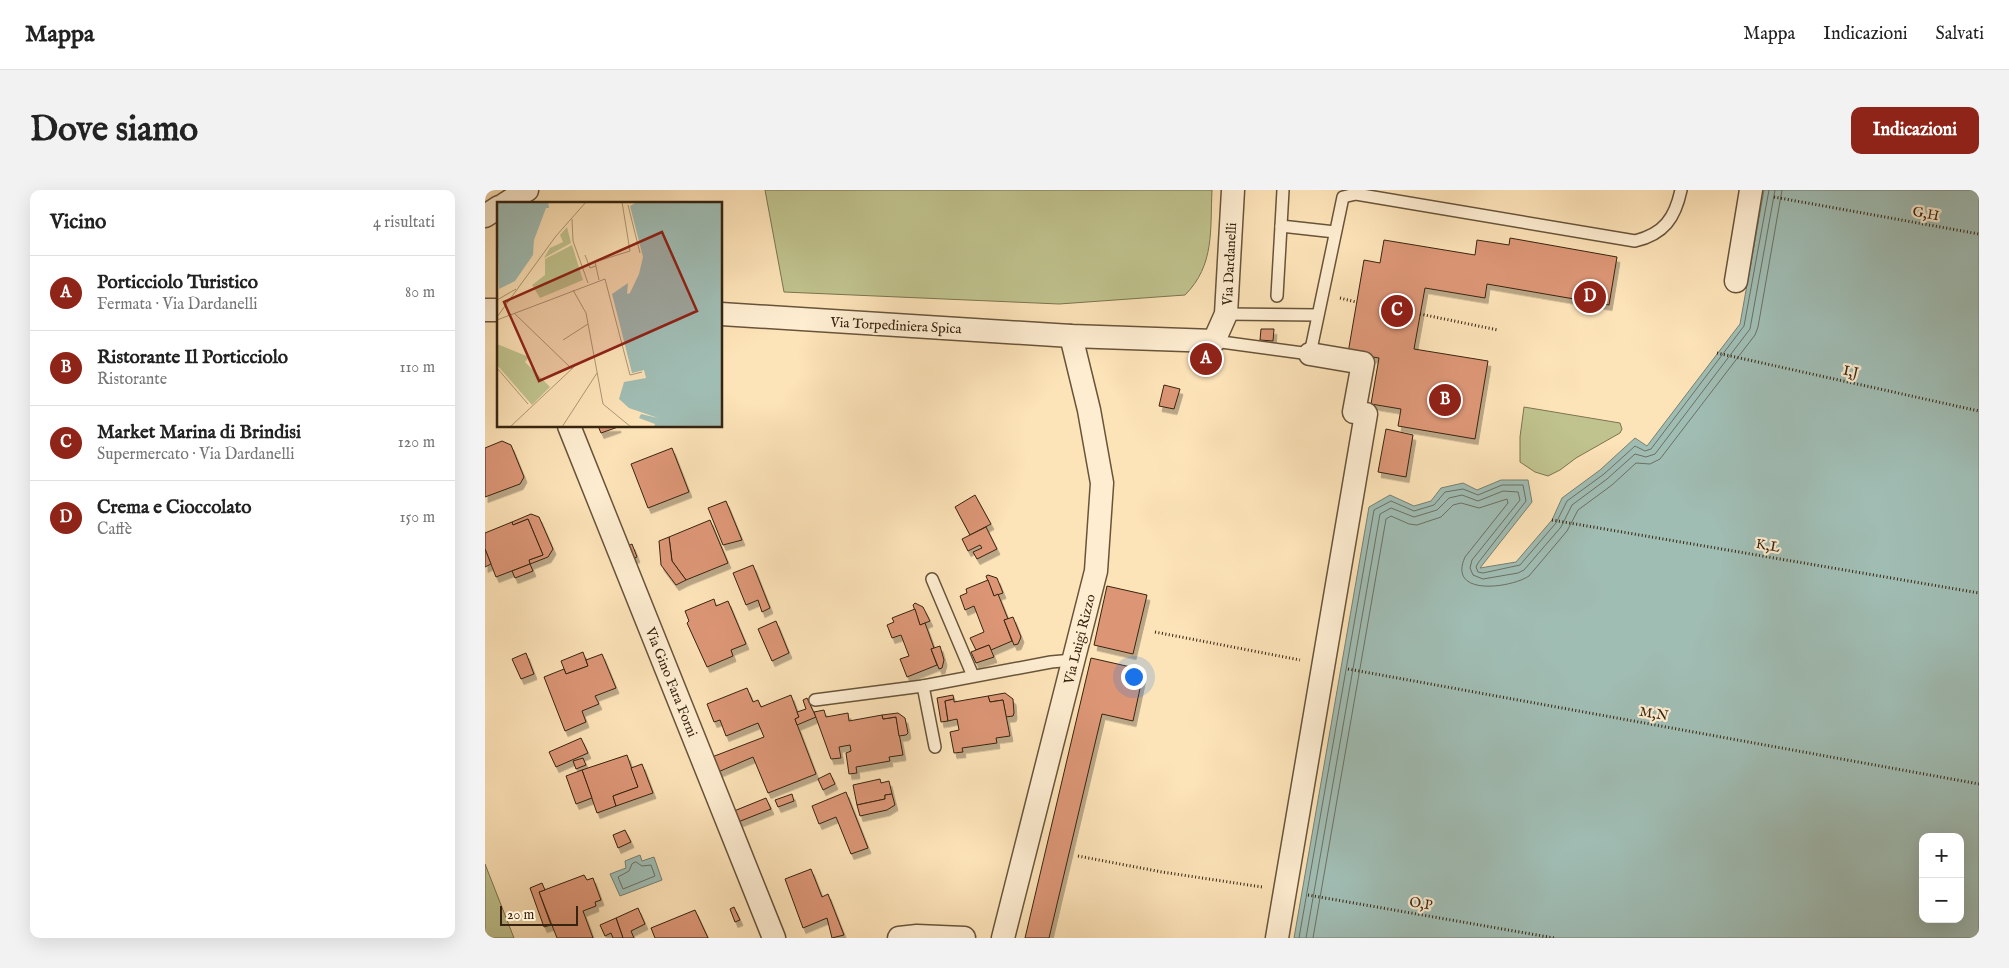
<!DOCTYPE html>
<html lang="it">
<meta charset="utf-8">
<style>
:root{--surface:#fff;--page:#f2f2f2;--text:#222;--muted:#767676;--line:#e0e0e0;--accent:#8f2418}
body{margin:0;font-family:"IM FELL English",serif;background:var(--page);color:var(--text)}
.controls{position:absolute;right:15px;bottom:15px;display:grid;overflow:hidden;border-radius:10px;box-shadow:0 5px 20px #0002}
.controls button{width:45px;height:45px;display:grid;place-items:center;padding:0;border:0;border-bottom:1px solid var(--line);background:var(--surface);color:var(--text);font:25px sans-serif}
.scale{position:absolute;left:15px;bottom:12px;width:78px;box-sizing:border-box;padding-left:5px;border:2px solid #372410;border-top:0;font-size:14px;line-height:18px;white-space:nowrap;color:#372410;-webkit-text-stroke:4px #feedd1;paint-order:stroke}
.you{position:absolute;left:648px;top:486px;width:18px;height:18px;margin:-12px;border:4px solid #fff;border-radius:50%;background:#1a73e8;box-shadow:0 0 0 8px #1a73e833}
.badge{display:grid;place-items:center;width:32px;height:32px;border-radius:50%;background:var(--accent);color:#fff;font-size:16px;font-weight:700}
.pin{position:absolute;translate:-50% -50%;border:2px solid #fff;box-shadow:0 1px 5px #0006}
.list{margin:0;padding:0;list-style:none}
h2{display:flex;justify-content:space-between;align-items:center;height:65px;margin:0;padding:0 20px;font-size:21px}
h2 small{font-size:16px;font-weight:400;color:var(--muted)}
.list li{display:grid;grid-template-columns:32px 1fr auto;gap:15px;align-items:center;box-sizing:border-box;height:75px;padding:0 20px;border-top:1px solid var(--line)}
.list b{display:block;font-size:19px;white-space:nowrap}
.list p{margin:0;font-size:16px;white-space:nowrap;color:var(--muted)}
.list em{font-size:16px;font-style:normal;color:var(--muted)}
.map{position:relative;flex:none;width:1494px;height:748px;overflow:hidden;border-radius:10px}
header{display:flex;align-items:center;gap:30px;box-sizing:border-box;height:70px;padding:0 25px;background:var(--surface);border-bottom:1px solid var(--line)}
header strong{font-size:24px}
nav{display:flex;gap:28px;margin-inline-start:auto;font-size:18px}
.intro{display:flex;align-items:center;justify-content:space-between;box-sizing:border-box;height:120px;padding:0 30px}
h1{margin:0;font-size:35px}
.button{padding:12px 22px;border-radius:10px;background:var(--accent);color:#fff;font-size:18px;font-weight:700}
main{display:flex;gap:30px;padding:0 30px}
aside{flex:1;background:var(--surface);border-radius:10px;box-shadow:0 5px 20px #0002}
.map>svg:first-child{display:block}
.green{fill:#c0c38e;stroke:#7c744f}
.water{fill:#a0bdb4;stroke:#768072;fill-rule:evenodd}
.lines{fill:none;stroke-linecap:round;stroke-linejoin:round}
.shore{stroke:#6c7062;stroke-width:1}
.building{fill:#dc9676;stroke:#372410;filter:url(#shadow)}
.lane-casing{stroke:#68543a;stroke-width:14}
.street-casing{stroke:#68543a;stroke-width:25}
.path{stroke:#372410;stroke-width:3;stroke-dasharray:1 2.5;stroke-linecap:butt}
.lane{stroke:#feedd1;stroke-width:11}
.street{stroke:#feedd1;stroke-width:22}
.labels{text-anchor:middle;stroke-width:4.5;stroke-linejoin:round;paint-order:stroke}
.street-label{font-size:14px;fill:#372410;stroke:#feedd1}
.inset-road{fill:none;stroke:#ae9775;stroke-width:1}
.view{fill:#8f2418;fill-opacity:0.15;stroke:#8f2418;stroke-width:2.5}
.inset-edge{fill:none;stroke:#372410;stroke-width:2.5}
</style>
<header>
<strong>Mappa</strong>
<nav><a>Mappa</a><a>Indicazioni</a><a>Salvati</a></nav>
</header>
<div class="intro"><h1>Dove siamo</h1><a class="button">Indicazioni</a></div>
<main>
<aside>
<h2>Vicino<small>4 risultati</small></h2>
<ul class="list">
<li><span class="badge">A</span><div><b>Porticciolo Turistico</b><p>Fermata · Via Dardanelli</p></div><em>80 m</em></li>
<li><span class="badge">B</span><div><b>Ristorante Il Porticciolo</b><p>Ristorante</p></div><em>110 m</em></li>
<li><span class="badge">C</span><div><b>Market Marina di Brindisi</b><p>Supermercato · Via Dardanelli</p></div><em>120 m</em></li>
<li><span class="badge">D</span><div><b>Crema e Cioccolato</b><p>Caffè</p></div><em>150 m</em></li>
</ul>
</aside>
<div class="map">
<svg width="1494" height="748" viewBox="0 0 1494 748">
<defs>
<filter id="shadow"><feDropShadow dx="3" dy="5.5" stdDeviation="0" flood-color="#0004"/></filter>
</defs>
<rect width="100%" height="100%" fill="#fde3b8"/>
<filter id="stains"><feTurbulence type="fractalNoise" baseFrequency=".004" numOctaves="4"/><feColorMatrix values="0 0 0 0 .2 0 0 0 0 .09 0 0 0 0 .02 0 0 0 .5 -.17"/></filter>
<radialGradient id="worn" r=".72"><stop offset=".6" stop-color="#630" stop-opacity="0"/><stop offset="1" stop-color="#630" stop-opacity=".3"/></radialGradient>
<g class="green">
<path d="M280,0h447c-2,40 3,75 -27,105l-126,9 -275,-12z"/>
<path d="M1039,217l96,16 2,6 -2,4 -44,25 -16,12 -12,6 -13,-4 -15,-10v-25z"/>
<path d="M0,674l29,74h-29z"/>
</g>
<g class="water">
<path d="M1279,0h215v748h-685l75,-431 21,-12 24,11 17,-5 10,-13 22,-5 14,7 24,-10h27l4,22 -52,66 36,-6 36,-42 10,-22 38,-28 35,-32 12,8 93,-122zM1438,647h37v82h-37z"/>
<path d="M155,665l2,6 12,-4 8,23 -42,16 -10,-22 16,-6 -1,-7z"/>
</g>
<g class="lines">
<g class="shore">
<path d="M151,672l6,4 9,-1 4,11 -32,13 -5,-12 11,-6 3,-7z"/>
<path d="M814,748l75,-428 17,-9 23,10 20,-6 11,-13 18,-3 15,6 24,-10h21l3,16 -48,62 -2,4 2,5 5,1 37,-8 36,-42 11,-22 37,-27 31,-28 10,5 6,-2 93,-123 25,-136"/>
<path d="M821,748l74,-424 11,-6 23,9 23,-7 12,-12 13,-3 16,6 25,-10 15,1 2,8 -48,60 -2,8 3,7 10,4 35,-6 6,-3 37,-43 11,-22 35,-26 28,-25 11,3 9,-3 95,-125 25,-139"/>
<path d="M828,748l73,-419 5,-3 18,8 8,1 24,-8 12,-12 8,-2 18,5 28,-9 1,4 -43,54c-18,40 46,31 64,19l38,-45 11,-21 34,-25 24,-22 14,1 10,-5 95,-124 3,-8 24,-137"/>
</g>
</g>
<g class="building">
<path d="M1025,48l107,19 -8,48 -122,-21 -2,14 -60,-10 -11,61 74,12 -13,78 -77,-13 3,-17 -30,-5 8,-46 -31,-5 16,-93 16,3 4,-23 91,15 2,-15 32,5z"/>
<path d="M776,139h13l-1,12 -13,-1z"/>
<path d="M679,195l16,4 -6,20 -15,-3z"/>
<path d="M113,236h20v1l-17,6z"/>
<path d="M901,239l27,6 -7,42 -28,-5z"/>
<path d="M17,251l9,4 13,32 -4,7 -35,13v-49z"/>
<path d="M187,258l17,44 -41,16 -17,-44z"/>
<path d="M490,305l16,29 -21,11 -15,-28z"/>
<path d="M241,311l16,39 -19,5 -15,-37z"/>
<path d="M46,324l8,3 14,32 -5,8 -18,7 -1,-4 14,-5 -15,-36 -15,6 -1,-3z"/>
<path d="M43,329l15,36 -14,5 1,4 -34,13 -11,-28v-16l27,-11 1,3z"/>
<path d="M225,330l18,43 -42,17 -14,-19 -3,-24z"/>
<path d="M501,337l11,22 -20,10 -4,-7 9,-4 -2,-3 -12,6 -6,-12z"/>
<path d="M184,347l3,24 14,19 -10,5 -15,-20 -2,-24z"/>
<path d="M147,354l5,13 -5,2 -4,-13z"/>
<path d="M0,359l6,15 -6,3z"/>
<path d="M45,374l3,7 -18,7 -3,-7z"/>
<path d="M268,375l17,43 -8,4 -4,-12 -12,5 -13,-32z"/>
<path d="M503,385l9,3 6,15 -9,3 -8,-20z"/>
<path d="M503,390l6,16 4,-2 10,25 -4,1 8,21 -21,9 -2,-5 -13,5 -6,-12 14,-6 -10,-26 -9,4 -5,-14 7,-3 -1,-4z"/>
<path d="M622,396l40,9 -14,59 -39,-9z"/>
<path d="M229,409l2,7 12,-5 18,43 -15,6 2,6 -26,11 -20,-44 2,-2 -4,-10z"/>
<path d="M430,413l8,4 7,14 -10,4 -7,-20z"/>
<path d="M430,419l5,16 5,-2 9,25 -3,1 6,16 -30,12 -7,-18 9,-3 -8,-21 -9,3 -5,-13 7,-3 -2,-4z"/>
<path d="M528,427l8,20 -3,7 -4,1 -10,-25z"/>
<path d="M291,431l13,32 -17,8 -14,-32z"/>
<path d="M504,455l5,12 -18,6 -5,-11z"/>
<path d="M455,456l4,14 -2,8 -3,1 -8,-20z"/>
<path d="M98,462l5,14 -22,8 -5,-13z"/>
<path d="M41,463l8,21 -13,5 -9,-20z"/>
<path d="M117,464l14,34 -21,8 4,8 -17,7 4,11 -21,9 -21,-54 20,-8 2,5 22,-8 -2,-6z"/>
<path d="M606,468l53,12 -11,51 -31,-7 -53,224h-24z"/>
<path d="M262,498l6,14 5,-2 3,7 30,-12 8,22 -4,2 21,55 -48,19 -15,-36 -35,15 -6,-15 52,-20 -6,-14 -32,13 -6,-16 -6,2 -7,-18z"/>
<path d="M520,503l8,6 1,14 -1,3 -7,1 -3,-17 -13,2 -2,-6z"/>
<path d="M468,505l1,4 -9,2 3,20 -7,1 -4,-24z"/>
<path d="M503,506l2,6 13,-2 7,36 -14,2 1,5 -35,5 1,4 -9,1 -4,-21 9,-2 -2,-11 -9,2 -3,-20 9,-2v3z"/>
<path d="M322,508l9,19 -19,8 -2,-6 4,-2 -2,-5 9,-3 -3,-9z"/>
<path d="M339,520l2,7 22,-4 1,8 33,-6 1,4 13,-2 7,38 -14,2 1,4 -34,6 1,6 -8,1 -3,-21 5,-2 -1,-6 -11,2 2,11 -10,1 -17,-47z"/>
<path d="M413,523l7,5 3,15 -2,2 -7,1 -3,-19 -13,2 -1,-4z"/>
<path d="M96,548l7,15 -32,14 -7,-15z"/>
<path d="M142,565l11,32 -25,9 3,10 -19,7 -15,-43z"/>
<path d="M98,568l3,7 -10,4 -3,-8z"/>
<path d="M157,574l11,29 -37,13 -3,-10 25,-9 -7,-19z"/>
<path d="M97,580l10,28 -16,6 -10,-28z"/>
<path d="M345,583l5,11 -12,6 -5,-11z"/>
<path d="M395,589l1,4 8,-2 3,13 -7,1v4l-28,6 -4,-20z"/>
<path d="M361,602l22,56 -17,6 -15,-37 -17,7 -7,-18z"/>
<path d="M307,604l2,7 -16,6 -3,-7z"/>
<path d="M407,604l3,11 -8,5 -27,6 -3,-11 28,-6v-4z"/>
<path d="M281,608l5,11 -33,13 -4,-11z"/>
<path d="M140,640l6,12 -13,6 -5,-13z"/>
<path d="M326,679l11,28 6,-3 16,41 -12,3 -5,-20 -24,10 -18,-49z"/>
<path d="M99,685l3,5 6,-2 8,22 -6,2 1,4 -13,5 10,27h-36l-18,-46z"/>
<path d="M57,693l3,7 -6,2 12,33 -7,2 -14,-39z"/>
<path d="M249,717l6,13 -5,2 -5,-13z"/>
<path d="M153,718l7,16 -14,7 3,7h-11l-7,-20z"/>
<path d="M210,720l13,28h-53l-4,-10z"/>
<path d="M131,728l7,20h-10l-2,-5 -6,3 -5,-11z"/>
</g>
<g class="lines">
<g class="lane-casing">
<g id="lane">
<path d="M798,0l-2,36 54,6"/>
<path d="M792,106l4,-70"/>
<path d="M741,124l91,1"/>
<path d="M729,151l96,13 33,-157 13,-3 279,47c29,-7 40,-23 46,-51"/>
<path d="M447,389l41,97"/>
<path d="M438,496l12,61"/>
<path d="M330,510l108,-14 128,-24 22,-2"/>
</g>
</g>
<g class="street-casing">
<g id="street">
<path d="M20,14l22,-14"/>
<path d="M0,26l14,-9"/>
<path d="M1251,91l15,-91"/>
<path d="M0,120h14"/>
<path d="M236,124l350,22 143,5 12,-27 7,-124"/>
<path d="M84,236l205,512"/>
<path d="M414,748l18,-2 47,2"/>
<path d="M518,748l93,-367 6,-88 -13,-73 -18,-74"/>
<path d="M792,748l89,-524 -12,-2 9,-49 -53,-9"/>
</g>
</g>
<g class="path">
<path d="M1289,7l205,37"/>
<path d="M855,108l16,4"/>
<path d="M935,124l78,16"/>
<path d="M1232,163l262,58"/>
<path d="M1067,330l427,73"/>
<path d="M670,442l145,28"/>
<path d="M863,479l631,115"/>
<path d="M593,666l84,16 100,15"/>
<path d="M823,705l246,43"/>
</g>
<use href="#lane" class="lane"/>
<use href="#street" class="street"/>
</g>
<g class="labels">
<g class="street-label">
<text transform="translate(1441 23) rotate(10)" y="5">G,H</text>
<text transform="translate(744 74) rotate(-87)" y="5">Via Dardanelli</text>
<text transform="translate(411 135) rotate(3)" y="5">Via Torpediniera Spica</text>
<text transform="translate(1366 181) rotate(12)" y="5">I,J</text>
<text transform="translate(1283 355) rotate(10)" y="5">K,L</text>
<text transform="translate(594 449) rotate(-76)" y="5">Via Luigi Rizzo</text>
<text transform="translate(187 492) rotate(68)" y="5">Via Gino Fara Forni</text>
<text transform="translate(1169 523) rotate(10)" y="5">M,N</text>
<text transform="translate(936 713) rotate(10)" y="5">O,P</text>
</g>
</g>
<g transform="translate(12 12)">
<rect width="225" height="225" fill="#fde3b8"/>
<path d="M70,25l4,16 -27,15 6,-10 13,-6 -3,-7zM75,43l11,35 -43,18 -8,-13 13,-10v-16zM0,142l32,13 -4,5 25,25 -18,18 -35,-40z" fill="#c0c38e"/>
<path d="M0,0h51l1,6h-3l-12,32 -1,15 -18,26 -16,8zM140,0h85v225h-68l1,-3 -16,-6 2,-4 17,4 -29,-10 -10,-9 5,-17 22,-4 -2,-8 -12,3 -20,-79 16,-11 -1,11 3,-1 9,-19 4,-17 -13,-51z" fill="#a0bdb4"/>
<path class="inset-road" d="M131,3l12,48M75,17l1,22 15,42M88,53l5,13 6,-2M102,78l-4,-18 35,-11 -8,-49M76,88l13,23 17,91 28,23M0,98l19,-11M17,111l58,56M0,115l59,-81 30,-34M0,118l108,-41 25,96 12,-3M66,138l25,-16M0,166l31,36M13,225l66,-62 18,-8M65,225l35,-54"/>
<path class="view" d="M165,30l35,79 -158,70 -35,-79z"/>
<rect width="225" height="225" class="inset-edge"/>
</g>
<rect width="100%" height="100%" filter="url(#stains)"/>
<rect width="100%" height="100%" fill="url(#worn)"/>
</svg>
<div class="controls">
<button>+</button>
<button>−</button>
</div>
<div class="scale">20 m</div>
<div class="you"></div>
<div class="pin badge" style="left:721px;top:169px">A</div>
<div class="pin badge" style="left:960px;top:210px">B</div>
<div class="pin badge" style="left:912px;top:121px">C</div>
<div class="pin badge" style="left:1105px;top:107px">D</div>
</div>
</main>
